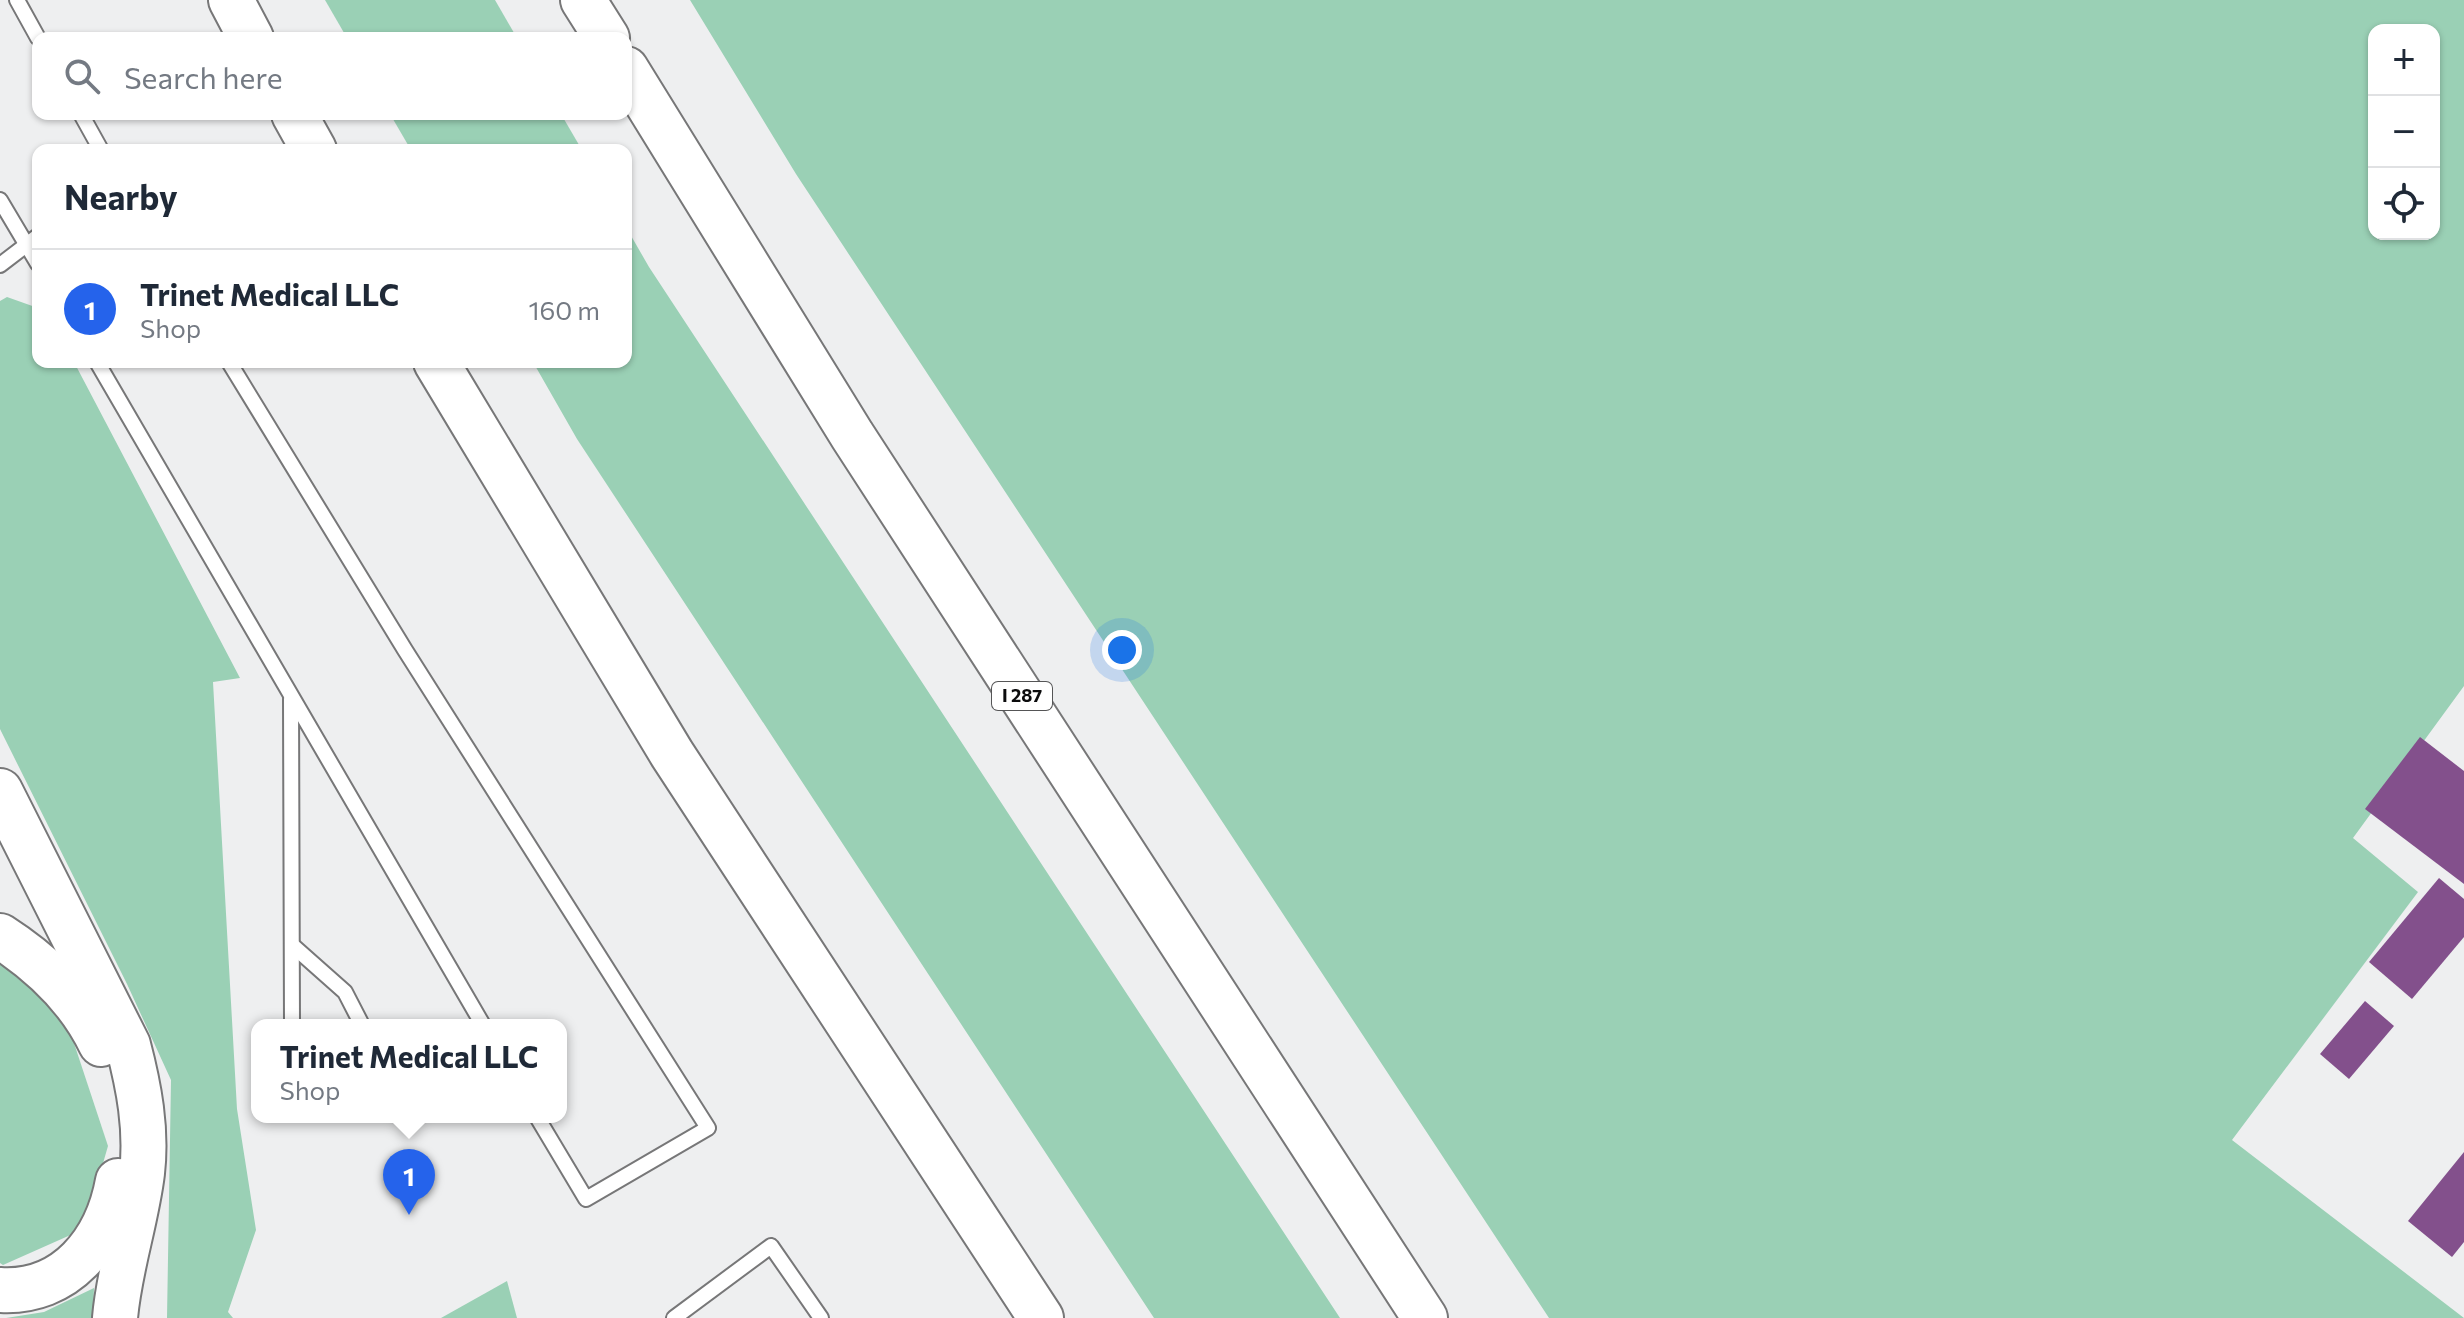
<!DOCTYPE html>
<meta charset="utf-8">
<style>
:root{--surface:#fff;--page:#f2f2f3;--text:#1f2937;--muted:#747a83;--line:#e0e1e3;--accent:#2563eb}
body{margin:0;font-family:Commissioner,sans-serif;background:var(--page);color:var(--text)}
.controls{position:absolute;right:24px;top:24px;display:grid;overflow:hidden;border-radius:16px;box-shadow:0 2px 6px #0004}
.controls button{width:72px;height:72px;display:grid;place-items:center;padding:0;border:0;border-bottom:2px solid var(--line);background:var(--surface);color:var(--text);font:40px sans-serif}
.you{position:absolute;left:1122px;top:650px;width:28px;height:28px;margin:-20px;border:6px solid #fff;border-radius:50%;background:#1a73e8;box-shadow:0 0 0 12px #1a73e833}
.badge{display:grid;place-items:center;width:52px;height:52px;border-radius:50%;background:var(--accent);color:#fff;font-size:26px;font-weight:700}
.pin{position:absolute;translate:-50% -66px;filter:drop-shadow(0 2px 4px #0008)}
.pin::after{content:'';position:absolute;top:42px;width:28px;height:24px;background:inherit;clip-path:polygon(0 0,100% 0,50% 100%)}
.popup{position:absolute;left:251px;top:1019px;width:316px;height:104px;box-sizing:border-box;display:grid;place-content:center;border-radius:16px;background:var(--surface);filter:drop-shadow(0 2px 6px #0005);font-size:26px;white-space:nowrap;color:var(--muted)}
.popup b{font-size:30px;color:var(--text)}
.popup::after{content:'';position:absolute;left:50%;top:100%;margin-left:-16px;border:16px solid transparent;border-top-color:var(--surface)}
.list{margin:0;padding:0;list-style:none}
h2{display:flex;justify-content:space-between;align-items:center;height:104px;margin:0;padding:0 32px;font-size:34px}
h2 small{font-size:26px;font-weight:400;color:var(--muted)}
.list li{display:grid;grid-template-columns:52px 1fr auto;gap:24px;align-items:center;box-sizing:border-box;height:120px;padding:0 32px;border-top:2px solid var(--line)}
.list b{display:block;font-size:30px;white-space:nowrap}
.list p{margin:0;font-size:26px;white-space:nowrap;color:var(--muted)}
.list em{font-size:26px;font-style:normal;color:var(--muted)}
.icon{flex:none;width:44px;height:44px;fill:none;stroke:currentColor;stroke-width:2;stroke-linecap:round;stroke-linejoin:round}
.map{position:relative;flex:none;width:2464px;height:1318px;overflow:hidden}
.search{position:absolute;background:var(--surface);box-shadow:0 2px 6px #0004;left:32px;top:32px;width:600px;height:88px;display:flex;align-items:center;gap:20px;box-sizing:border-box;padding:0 28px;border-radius:16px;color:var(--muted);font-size:30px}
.panel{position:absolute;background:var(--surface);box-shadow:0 2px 6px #0004;left:32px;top:144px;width:600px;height:224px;border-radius:16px}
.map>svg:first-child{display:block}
.green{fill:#9ad0b5;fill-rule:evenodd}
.building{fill:#83508c}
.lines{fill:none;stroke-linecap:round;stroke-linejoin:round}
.lane-casing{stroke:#777778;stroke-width:18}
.highway-casing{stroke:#777778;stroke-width:48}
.lane{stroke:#fff;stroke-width:14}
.highway{stroke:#fff;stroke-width:44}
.labels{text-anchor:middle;stroke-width:7;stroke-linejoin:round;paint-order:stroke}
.shield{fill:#fff;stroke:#555556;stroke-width:2}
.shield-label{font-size:18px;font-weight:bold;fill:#0c0c0d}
</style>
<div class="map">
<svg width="2464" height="1318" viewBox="0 0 2464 1318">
<rect width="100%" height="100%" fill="#eeeff0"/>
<g class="green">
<path d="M325,0h170l22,38h-170z"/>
<path d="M690,0h1774v686l-111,152 65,54 -186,248 232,178h-915l-753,-1144zM2374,30h60v204h-60z"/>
<path d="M390,114h171l21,36h-171z"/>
<path d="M626,227l23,40 691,1051h-186l-577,-879 -44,-77h93z"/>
<path d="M7,297l31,11v54h36l166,316 -27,4 24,427 19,121 -28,82 5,6h-66l4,-238 -44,-96 -127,-255v-428z"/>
<path d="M0,953l68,72 40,121 -24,83 -81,36 -3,-2z"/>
<path d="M507,1281l10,37h-76z"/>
<path d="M94,1288l-1,30h-87l38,-6z"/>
</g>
<g class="building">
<path d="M2420,737l44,34v113l-99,-75z"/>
<path d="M2439,878l25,21v38l-52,62 -43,-37z"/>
<path d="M2365,1001l29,25 -45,53 -29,-25z"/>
<path d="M2464,1152v90l-12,15 -44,-36z"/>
</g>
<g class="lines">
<g class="lane-casing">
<g id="lane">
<path d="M17,0l21,38"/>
<path d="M81,114l20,36"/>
<path d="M0,200l38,64"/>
<path d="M0,265l38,-29"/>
<path d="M97,362l386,663"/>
<path d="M229,362l176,288 303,478 -122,71 -49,-82"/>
<path d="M291,699l1,326"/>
<path d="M292,945l53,47 17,33"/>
<path d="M674,1318l97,-72 50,72"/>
</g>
</g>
<g class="highway-casing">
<g id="highway">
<path d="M231,0l20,38"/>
<path d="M583,0l24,38"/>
<path d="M626,69l226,366 573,883"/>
<path d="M294,114l20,36"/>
<path d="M436,362l236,392 369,564"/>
<path d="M0,791l128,254c11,42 19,84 14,128 -6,49 -23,96 -27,145"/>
<path d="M0,936c42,27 79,62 101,108"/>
<path d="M0,1290c66,4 107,-48 118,-109"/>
</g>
</g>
<use href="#lane" class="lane"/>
<use href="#highway" class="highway"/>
</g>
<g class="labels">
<rect class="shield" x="992" y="682" width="60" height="28" rx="6"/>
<g class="shield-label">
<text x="1022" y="702">I 287</text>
</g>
</g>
</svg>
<div class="controls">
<button>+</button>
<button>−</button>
<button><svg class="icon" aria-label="locate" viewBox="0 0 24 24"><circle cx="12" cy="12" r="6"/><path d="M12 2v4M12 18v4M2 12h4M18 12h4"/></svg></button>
</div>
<div class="you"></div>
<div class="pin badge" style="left:409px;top:1215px">1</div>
<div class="popup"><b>Trinet Medical LLC</b>Shop</div>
<div class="search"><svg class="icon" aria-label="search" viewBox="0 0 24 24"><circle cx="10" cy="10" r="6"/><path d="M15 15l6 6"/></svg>Search here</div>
<section class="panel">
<h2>Nearby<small></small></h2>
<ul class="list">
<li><span class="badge">1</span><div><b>Trinet Medical LLC</b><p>Shop</p></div><em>160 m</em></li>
</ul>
</section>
</div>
